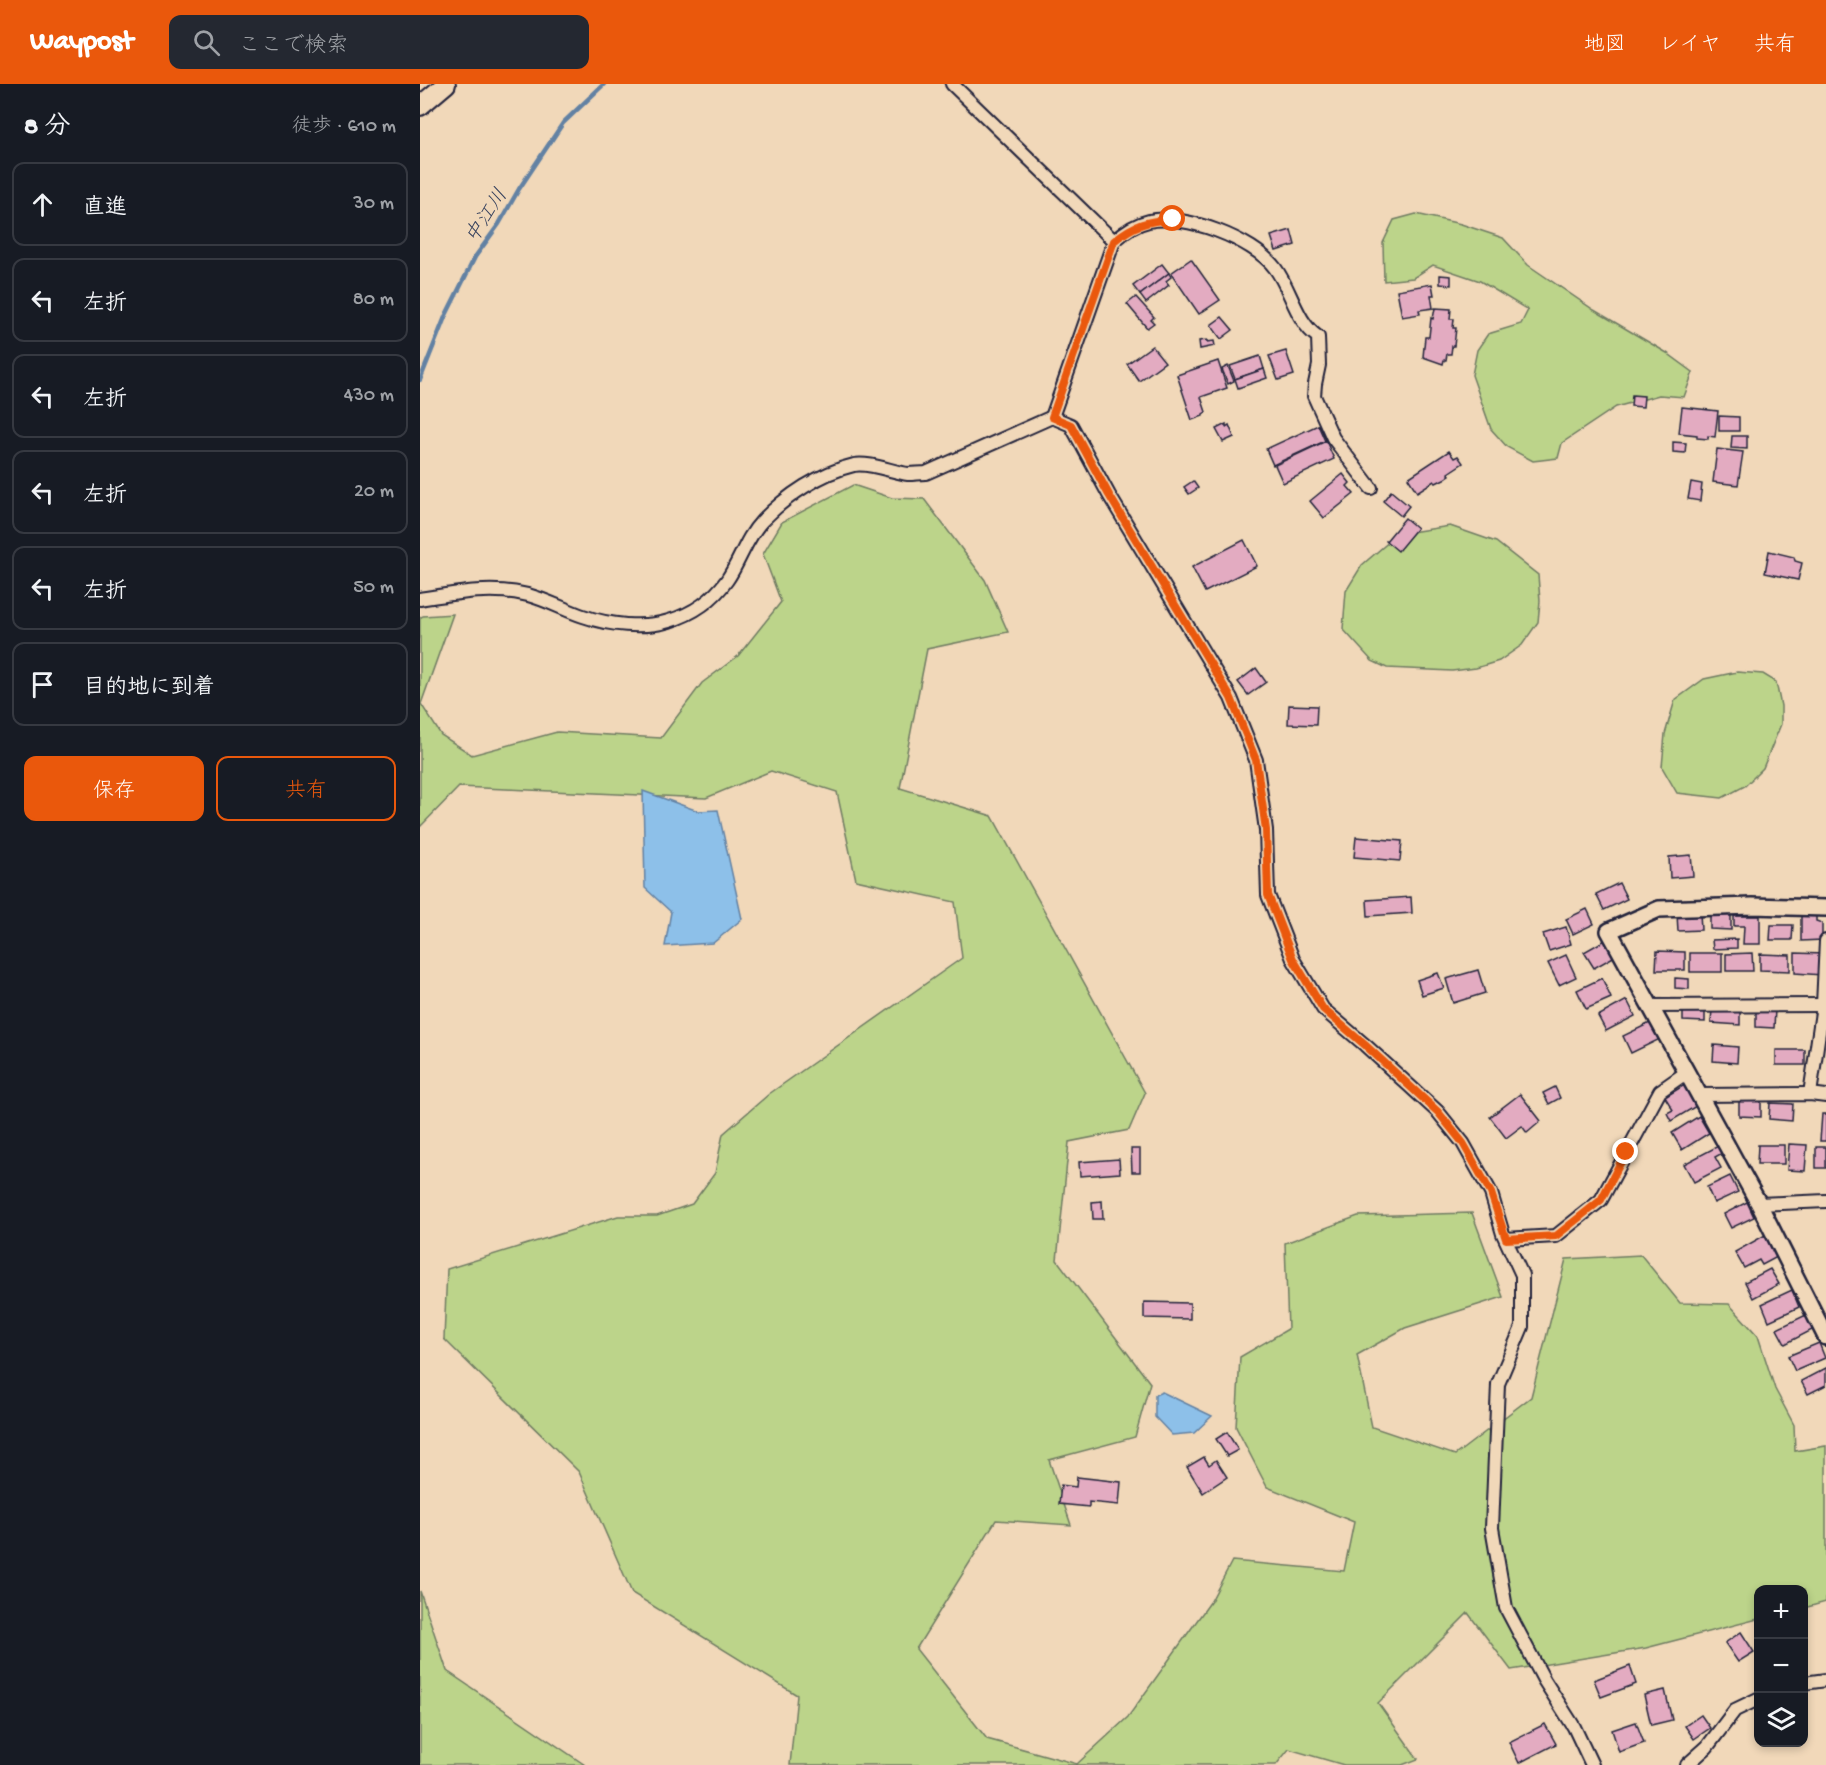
<!DOCTYPE html>
<html lang="ja">
<meta charset="utf-8">
<style>
:root{--surface:#171b24;--page:#242831;--text:#f1f3f6;--muted:#9ea1a6;--line:#363941;--accent:#ea580c}
body{margin:0;font-family:"Gochi Hand","Klee One",sans-serif;background:var(--page);color:var(--text)}
.controls{position:absolute;right:18px;bottom:18px;display:grid;overflow:hidden;border-radius:12px;box-shadow:0 3px 9px #0003}
.controls button{width:54px;height:54px;display:grid;place-items:center;padding:0;border:0;border-bottom:2px solid var(--line);background:var(--surface);color:var(--text);font:30px sans-serif}
.stop{position:absolute;width:18px;height:18px;margin:-14px;border:4px solid #ea580c;border-radius:50%;background:#fff}
.stop.end{background:#ea580c;border-color:#fff;box-shadow:0 2px 6px #0008}
.list{margin:0;padding:0;list-style:none}
h2{display:flex;justify-content:space-between;align-items:center;height:78px;margin:0;padding:0 24px;font-size:26px}
h2 small{font-size:20px;font-weight:400;color:var(--muted)}
.list li{display:grid;grid-template-columns:39px 1fr auto;gap:18px;align-items:center;box-sizing:border-box;height:84px;margin:0 12px 12px;padding:0 12px;border:2px solid var(--line);border-radius:12px}
.list b{display:block;font-size:22px;white-space:nowrap}
.list em{font-size:20px;font-style:normal;color:var(--muted)}
.actions{display:flex;gap:12px;padding:18px 24px}
.actions a{flex:1;padding:14px 0;border:2px solid var(--accent);border-radius:12px;text-align:center;font-size:21px;color:var(--accent)}
.actions .main{background:var(--accent);color:#fff}
.icon{flex:none;width:33px;height:33px;fill:none;stroke:currentColor;stroke-width:2;stroke-linecap:round;stroke-linejoin:round}
.map{position:relative;flex:none;width:1406px;height:1681px;overflow:hidden}
header{display:flex;align-items:center;gap:36px;box-sizing:border-box;height:84px;padding:0 30px;background:var(--accent);color:#fff}
header strong{font-size:28px}
nav{display:flex;gap:33px;margin-inline-start:auto;font-size:21px}
.search{width:420px;height:54px;background:var(--page);display:flex;align-items:center;gap:15px;box-sizing:border-box;padding:0 21px;border-radius:12px;color:var(--muted);font-size:22px}
main{display:flex}
aside{flex:1;background:var(--surface)}
.map>svg:first-child{display:block}
.green{fill:#bcd48a;stroke:#6f7b62;stroke-width:1.5}
.water{fill:#8dc0e9;stroke:#6281a3;stroke-width:1.5}
.lines{fill:none;stroke-linecap:round;stroke-linejoin:round}
.stream{stroke:#6281a3;stroke-width:4.5}
.building{fill:#e3abc1;stroke:#22223b;stroke-width:1.5}
.minor-casing{stroke:#22223b;stroke-width:16}
.tertiary-casing{stroke:#22223b;stroke-width:20}
.secondary-casing{stroke:#22223b;stroke-width:22}
.minor{stroke:#f1d8b9;stroke-width:12}
.tertiary{stroke:#f1d8b9;stroke-width:15}
.secondary{stroke:#f1d8b9;stroke-width:18}
.route{stroke:#ea580c;stroke-width:8}
.labels{text-anchor:middle;stroke-width:5;stroke-linejoin:round;paint-order:stroke}
.water-label{font-size:20px;font-style:italic;fill:#37425e;stroke:#f1d8b9}
</style>
<header>
<strong>Waypost</strong>
<div class="search"><svg class="icon" aria-label="search" viewBox="0 0 24 24"><circle cx="10" cy="10" r="6"/><path d="M15 15l6 6"/></svg>ここで検索</div>
<nav><a>地図</a><a>レイヤ</a><a>共有</a></nav>
</header>
<main>
<aside>
<h2>8 分<small>徒歩 · 610 m</small></h2>
<ul class="list">
<li><svg class="icon" aria-label="ahead" viewBox="0 0 24 24"><path d="M12 20V5M6 11l6-6 6 6"/></svg><div><b>直進</b></div><em>30 m</em></li>
<li><svg class="icon" aria-label="left" viewBox="0 0 24 24"><path d="M17 20v-9H6M10 6l-5 5 5 5"/></svg><div><b>左折</b></div><em>80 m</em></li>
<li><svg class="icon" aria-label="left" viewBox="0 0 24 24"><path d="M17 20v-9H6M10 6l-5 5 5 5"/></svg><div><b>左折</b></div><em>430 m</em></li>
<li><svg class="icon" aria-label="left" viewBox="0 0 24 24"><path d="M17 20v-9H6M10 6l-5 5 5 5"/></svg><div><b>左折</b></div><em>20 m</em></li>
<li><svg class="icon" aria-label="left" viewBox="0 0 24 24"><path d="M17 20v-9H6M10 6l-5 5 5 5"/></svg><div><b>左折</b></div><em>50 m</em></li>
<li><svg class="icon" aria-label="arrive" viewBox="0 0 24 24"><path d="M6 21V4h12l-3 4 3 4H6"/></svg><div><b>目的地に到着</b></div></li>
</ul>
<div class="actions"><a class="main">保存</a><a>共有</a></div>
</aside>
<div class="map">
<svg width="1406" height="1681" viewBox="0 0 1406 1681">
<rect width="100%" height="100%" fill="#f1d8b9"/>
<filter id="ink" filterUnits="userSpaceOnUse"><feTurbulence type="fractalNoise" baseFrequency=".0167" numOctaves="2"/><feDisplacementMap in="SourceGraphic" scale="12" xChannelSelector="R" yChannelSelector="G"/><feConvolveMatrix kernelMatrix="1 2 1 2 8 2 1 2 1" color-interpolation-filters="sRGB"/></filter>
<g filter="url(#ink)">
<g class="green">
<path d="M996,130l45,10 42,14 25,27 66,45 73,43 26,19 -9,25 -25,-2 -43,12 -54,36 -4,15 -25,3 -26,-14 -16,-18 -19,-54 5,-25 11,-16 33,-10 7,-14 -48,-29 -47,-16 -20,13 -29,3 -1,-38 11,-23z"/>
<path d="M433,401l39,13 32,1 61,81 23,52 -81,17 -27,139 92,28 153,277 -16,37 -60,12 -12,118 93,123 -15,54 -86,23 22,65 -75,-5 -80,129 71,90 90,25 51,-47 83,-116 21,-40 112,10 10,-49 -87,-35 -31,-60 4,-70 48,-28 -3,-86 73,-27 114,-3 31,84 -98,31 -48,27 15,72 83,28 76,-58 35,-138 75,-4 39,48 49,1 29,32 17,53 19,36 1,26 31,-5v156l-22,6v-18h-46v29l-112,29 -135,22 -43,-57 -90,90 40,56 -16,6h-58l-55,-16 -13,16h-486l7,-70 -165,-102 -53,-121 -135,-133 3,-70 171,-53h39l35,-12 23,-31 8,-39 46,-40 193,-136 -7,-56 -99,-22 -19,-88 -66,-21 -65,27 -247,-11 -39,40v-209l3,-2 30,-2 -32,90 20,31 31,20 85,-23 104,6 41,-55 36,-27 43,-54 -18,-48 19,-32z"/>
<path d="M1030,442l46,16 42,33 2,26 -2,21 -16,23 -23,16 -23,7 -24,3 -65,-3 -15,-7 -29,-32 3,-38 16,-26 36,-31z"/>
<path d="M1317,588l26,2 13,8 5,24v18l-18,44 -18,18 -23,12 -45,-5 -15,-26 3,-33 10,-34 29,-21z"/>
<path d="M0,1507l27,80 138,94h-165z"/>
</g>
<g class="water">
<path d="M223,707l55,20 20,-1 24,109 -29,24 -48,3 6,-34 -26,-24z"/>
<path d="M742,1308l50,24 -18,17 -22,2 -17,-18v-22z"/>
</g>
<g class="lines">
<path class="stream" d="M0,296l25,-63 30,-60 24,-33 20,-35 44,-66 41,-39"/>
</g>
<g class="building">
<path d="M871,146l4,15 -19,6 -5,-15z"/>
<path d="M771,175l29,41 -21,14 -28,-41z"/>
<path d="M742,180l7,9 -29,22 -7,-9z"/>
<path d="M749,189l2,4 -5,4 3,4 -23,18 -6,-8z"/>
<path d="M1020,191l11,1v9l-11,-1z"/>
<path d="M1012,200l2,11h-3l2,13 -14,2 1,4 -18,3 -5,-27z"/>
<path d="M716,213l18,20 -3,3 3,3 -7,5 -20,-24z"/>
<path d="M1015,224l16,1 -1,10h4l-1,9h3l-2,18h-2l-1,8h-4l-1,6h-2l-1,4 -20,-7 2,-20h4l2,-19 2,1z"/>
<path d="M802,233l11,13 -12,9 -10,-14z"/>
<path d="M787,256v2l7,-1 1,5 -15,3 -1,-8z"/>
<path d="M732,262l13,16 -26,19 -12,-17z"/>
<path d="M866,267l8,24 -16,5 -9,-24z"/>
<path d="M840,272l4,13 -29,10 -5,-13z"/>
<path d="M798,277l9,27 -26,9 5,15 -3,2v2l-11,4 -15,-45z"/>
<path d="M808,282l6,15 -6,3 -6,-15z"/>
<path d="M844,285l3,9 -29,10 -3,-9z"/>
<path d="M1212,311l12,1 -1,11 -12,-1z"/>
<path d="M1262,323l36,4 -3,26 -7,-1v3l-11,-1v-3l-18,-2z"/>
<path d="M1299,332l20,1v14h-20z"/>
<path d="M806,340v3l3,-2 5,12 -11,5 -7,-13z"/>
<path d="M898,341l7,16 -52,24 -7,-16z"/>
<path d="M1312,352h15v13l-16,-1z"/>
<path d="M906,357l8,18 -51,24 -8,-18z"/>
<path d="M1253,358l13,1 -1,10 -12,-1z"/>
<path d="M1297,365l26,3 -5,33 -25,-3z"/>
<path d="M1029,367l5,7 4,-2 5,7 -15,10 2,2 -6,4 -8,4 -2,-2 -17,11 -9,-14z"/>
<path d="M923,390l7,9 -3,3 7,8 -30,24 -14,-17z"/>
<path d="M773,397l5,7 -9,6 -5,-7z"/>
<path d="M1271,398l11,2 -2,17 -12,-2z"/>
<path d="M971,407l18,15 -8,10 -18,-15z"/>
<path d="M985,434l12,10 -19,23 -12,-10z"/>
<path d="M824,456l13,26 -52,26 -13,-25z"/>
<path d="M1349,467l25,6 1,4 7,2 -4,17 -33,-7z"/>
<path d="M836,584l10,14 -18,13 -10,-13z"/>
<path d="M869,621l28,1 -1,19 -28,-1z"/>
<path d="M936,753l46,4 -2,20 -46,-4z"/>
<path d="M1271,771l2,21 -23,2 -1,-21z"/>
<path d="M1199,799l8,16 -23,11 -8,-16z"/>
<path d="M991,813l1,16 -44,3 -1,-16z"/>
<path d="M1167,825l7,15 -21,10 -7,-15z"/>
<path d="M1290,828l21,1v17l-21,-1z"/>
<path d="M1396,828v9l6,2v17l-21,1v-28z"/>
<path d="M1280,829l1,17 -23,1 -1,-17z"/>
<path d="M1314,832h26v28h-17l1,-18h-10z"/>
<path d="M1351,841h22l-1,15h-22z"/>
<path d="M1146,843l5,17 -22,7 -6,-17z"/>
<path d="M1187,855l10,16 -23,13 -10,-16z"/>
<path d="M1317,855v9l-24,1 -1,-9z"/>
<path d="M1237,867l28,1v18h-29z"/>
<rect x="1270" y="869" width="32" height="19"/>
<path d="M1332,869l1,18h-27v-17z"/>
<path d="M1375,869l28,1 -1,21 -27,-2z"/>
<path d="M1340,870l30,1v16l-30,-1z"/>
<path d="M1146,871l10,22 -17,8 -11,-22z"/>
<path d="M1058,886l7,23 -32,10 -7,-24z"/>
<path d="M1018,889l6,15 -22,7 -5,-15z"/>
<path d="M1182,894l9,20 -25,11 -9,-19z"/>
<path d="M1255,894l14,1v10l-14,-1z"/>
<path d="M1207,916l8,16 -29,15 -8,-15z"/>
<path d="M1336,924l19,1 -1,19 -18,-1z"/>
<path d="M1292,925l28,2v14l-29,-2z"/>
<path d="M1263,927h22v11l-22,-1z"/>
<path d="M1232,938l8,17 -29,14 -8,-17z"/>
<path d="M1294,961l24,2 -1,16 -24,-2z"/>
<rect x="1356" y="966" width="29" height="15"/>
<path d="M1266,1000l12,21 -27,16 -4,-8 6,-3 -8,-13z"/>
<path d="M1135,1003l5,11 -11,6 -6,-11z"/>
<path d="M1100,1010l21,27 -14,12 -5,-7 -16,12 -16,-21z"/>
<path d="M1319,1016h22v17l-22,-1z"/>
<path d="M1350,1019l23,1 -1,17 -23,-2z"/>
<path d="M1402,1030h4v27h-6z"/>
<path d="M1279,1032l10,17 -27,17 -10,-17z"/>
<path d="M1302,1060l4,7 -11,6 6,11 -27,14 -10,-18z"/>
<path d="M1369,1060l18,1 -2,26 -18,-1z"/>
<path d="M1338,1061h26v19h-27z"/>
<rect x="1396" y="1063" width="10" height="21"/>
<path d="M711,1065h9v23h-8z"/>
<path d="M699,1075l1,14 -40,3 -1,-14z"/>
<path d="M1310,1092l8,16 -24,11 -7,-16z"/>
<path d="M682,1117l1,18h-10l-1,-17z"/>
<path d="M1327,1118l7,15 -23,11 -7,-14z"/>
<path d="M1347,1150l12,22 -17,9 -3,-5 -15,8 -9,-16z"/>
<path d="M1350,1185l9,15 -26,14 -8,-16z"/>
<path d="M1372,1206l7,17 -30,14 -7,-17z"/>
<path d="M724,1218l46,1v16l-46,-1z"/>
<path d="M1386,1231l8,14 -29,15 -8,-15z"/>
<path d="M1399,1259l6,15 -30,13 -7,-15z"/>
<path d="M1406,1284v17l-18,9 -7,-13z"/>
<path d="M807,1348l11,18 -11,6 -11,-17z"/>
<path d="M784,1373l5,8 7,-5 11,17 -24,16 -16,-26z"/>
<path d="M657,1393l44,5 -2,23 -30,-3v5l-30,-3 2,-19 15,2z"/>
<path d="M1321,1548l13,20 -16,10 -13,-19z"/>
<path d="M1210,1582l6,18 -35,13 -7,-17z"/>
<path d="M1245,1606l7,30 -21,5 -7,-30z"/>
<path d="M1281,1631l9,13 -16,11 -9,-13z"/>
<path d="M1216,1638l8,21 -25,9 -7,-22z"/>
<path d="M1125,1640l11,20 -37,19 -10,-21z"/>
</g>
<g class="lines">
<g class="minor-casing">
<g id="minor">
<path d="M532,0l162,157 -62,176"/>
<path d="M694,157c10,-9 21,-17 35,-20 35,-8 104,18 126,47 16,21 21,54 43,69l1,28 -4,19 -1,12 19,42 38,50"/>
<path d="M0,515c36,-6 72,-13 108,-4 19,5 37,15 55,21 26,9 60,13 86,5 23,-7 44,-21 58,-41 13,-19 19,-42 35,-59 24,-25 58,-48 92,-56 15,-3 39,7 54,9 6,0 12,-1 18,-1l126,-56 19,8 38,70 122,203 25,62 10,70 2,65 25,64 30,50 42,36 73,67 25,31 28,50 12,41 19,41v52l-24,57 -6,144 14,80 38,72 30,47 18,38"/>
<path d="M1231,922l175,-1"/>
<path d="M1390,1010l13,-89 3,-64"/>
<path d="M1279,1011l111,-1 16,2"/>
<path d="M1339,1120l67,-3"/>
<path d="M1086,1155l50,-3 45,-36 59,-109 27,-19"/>
<path d="M1384,1599l22,-3"/>
<path d="M1267,1681l20,-18 28,-37 23,-11"/>
</g>
</g>
<g class="tertiary-casing">
<path id="tertiary" d="M1406,824l-74,-2 -93,3 -50,22 150,273 67,133"/>
</g>
<g class="secondary-casing">
<path id="secondary" d="M0,22l26,-22"/>
</g>
<use href="#minor" class="minor"/>
<use href="#tertiary" class="tertiary"/>
<use href="#secondary" class="secondary"/>
</g>
</g>
<g class="lines" filter="url(#ink)">
<path class="route" d="M753,135c-25,2 -39,5 -59,22l-62,176 19,8 38,70 122,203 25,62 10,70 2,65 25,64 30,50 42,36 73,67 25,31 28,50 15,46 50,-3 45,-36 25,-48"/>
</g>
<g class="labels">
<g class="water-label">
<text transform="translate(65 131) rotate(-57)" y="7">中江川</text>
</g>
</g>
</svg>
<div class="controls">
<button>+</button>
<button>−</button>
<button><svg class="icon" aria-label="layers" viewBox="0 0 24 24"><path d="M12 4l9 5-9 5-9-5zM3 14l9 5 9-5"/></svg></button>
</div>
<div class="stop" style="left:753px;top:135px"></div>
<div class="stop end" style="left:1206px;top:1068px"></div>
</div>
</main>
